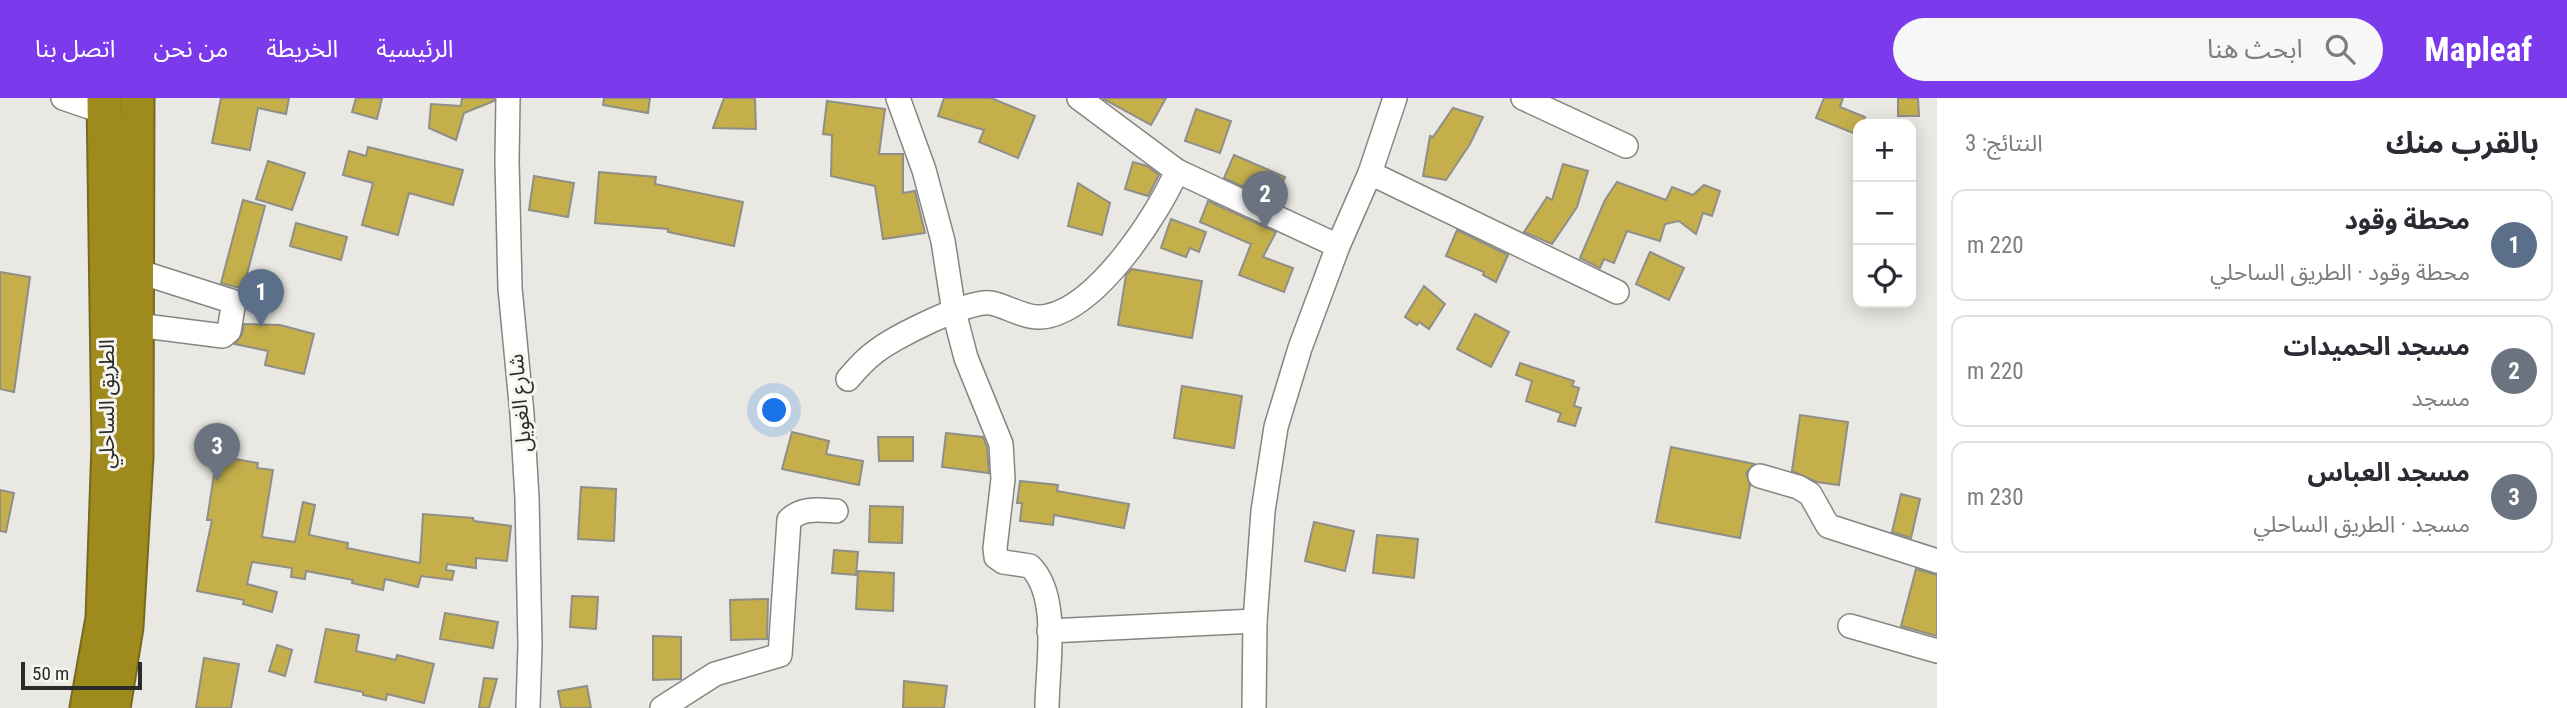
<!DOCTYPE html>
<html lang="ar">
<meta charset="utf-8">
<style>
:root{--surface:#fff;--page:#f7f7f7;--text:#2b2b33;--muted:#7c7c81;--line:#e1e1e2;--accent:#7c3aed}
body{margin:0;font-family:"Roboto Condensed","Noto Sans Arabic",sans-serif;background:var(--page);color:var(--text);direction:rtl}
.controls{position:absolute;right:21px;top:21px;display:grid;overflow:hidden;border-radius:14px;box-shadow:0 4px 18px #0003}
.controls button{width:63px;height:63px;display:grid;place-items:center;padding:0;border:0;border-bottom:2px solid var(--line);background:var(--surface);color:var(--text);font:35px sans-serif}
.scale{position:absolute;left:21px;bottom:18px;width:121px;box-sizing:border-box;padding-left:7px;border:4px solid #2b2b28;border-top:0;font-size:19px;line-height:24px;white-space:nowrap;color:#2b2b28;-webkit-text-stroke:5px #f7f5ef;paint-order:stroke}
.you{position:absolute;left:775px;top:313px;width:24px;height:24px;margin:-18px;border:5px solid #fff;border-radius:50%;background:#1a73e8;box-shadow:0 0 0 10px #1a73e833}
.badge{display:grid;place-items:center;width:46px;height:46px;border-radius:50%;background:var(--accent);color:#fff;font-size:23px;font-weight:700}
.pin{position:absolute;translate:-50% -58px;filter:drop-shadow(0 2px 4px #0008)}
.pin::after{content:'';position:absolute;top:37px;width:24px;height:21px;background:inherit;clip-path:polygon(0 0,100% 0,50% 100%)}
.list{margin:0;padding:0;list-style:none}
h2{display:flex;justify-content:space-between;align-items:center;height:91px;margin:0;padding:0 28px;font-size:30px}
h2 small{font-size:23px;font-weight:400;color:var(--muted)}
.list li{display:grid;grid-template-columns:46px 1fr auto;gap:21px;align-items:center;box-sizing:border-box;height:112px;margin:0 14px 14px;padding:0 14px;border:2px solid var(--line);border-radius:14px}
.list b{display:block;font-size:26px;white-space:nowrap}
.list p{margin:0;font-size:23px;white-space:nowrap;color:var(--muted)}
.list em{font-size:23px;font-style:normal;color:var(--muted)}
.icon{flex:none;width:38px;height:38px;fill:none;stroke:currentColor;stroke-width:2;stroke-linecap:round;stroke-linejoin:round}
.map{position:relative;flex:none;width:1937px;height:610px;overflow:hidden;direction:ltr}
header{display:flex;align-items:center;gap:42px;box-sizing:border-box;height:98px;padding:0 35px;background:var(--accent);color:#fff}
header strong{font-size:33px}
nav{display:flex;gap:38px;margin-inline-start:auto;font-size:24px}
.search{width:490px;height:63px;background:var(--page);display:flex;align-items:center;gap:18px;box-sizing:border-box;padding:0 24px;border-radius:38px;color:var(--muted);font-size:26px}
main{display:flex}
aside{flex:1;background:var(--surface)}
.map>svg:first-child{display:block}
.building{fill:#c4af4b;stroke:#8f8e89;stroke-width:2}
.lines{fill:none;stroke-linecap:round;stroke-linejoin:round}
.minor-casing{stroke:#868580;stroke-width:26}
.highway-casing{stroke:#766921;stroke-width:37}
.minor{stroke:#fff;stroke-width:23}
.highway{stroke:#9f8a1d;stroke-width:33}
.labels{text-anchor:middle;stroke-width:6;stroke-linejoin:round;paint-order:stroke}
.street-label{font-size:21px;fill:#2b2b28;stroke:#f7f5ef}
</style>
<header>
<strong>Mapleaf</strong>
<div class="search"><svg class="icon" aria-label="search" viewBox="0 0 24 24"><circle cx="10" cy="10" r="6"/><path d="M15 15l6 6"/></svg>ابحث هنا</div>
<nav><a>الرئيسية</a><a>الخريطة</a><a>من نحن</a><a>اتصل بنا</a></nav>
</header>
<main>
<aside>
<h2>بالقرب منك<small>النتائج: 3</small></h2>
<ul class="list">
<li><span class="badge" style="background:#5c6f8a">1</span><div><b>محطة وقود</b><p>محطة وقود · الطريق الساحلي</p></div><em>220 m</em></li>
<li><span class="badge" style="background:#6b7280">2</span><div><b>مسجد الحميدات</b><p>مسجد</p></div><em>220 m</em></li>
<li><span class="badge" style="background:#6b7280">3</span><div><b>مسجد العباس</b><p>مسجد · الطريق الساحلي</p></div><em>230 m</em></li>
</ul>
</aside>
<div class="map">
<svg width="1937" height="610" viewBox="0 0 1937 610">
<rect width="100%" height="100%" fill="#e9e8e2"/>
<g class="building">
<path d="M221,0h68l-3,16 -28,-6 -8,42 -38,-7z"/>
<path d="M356,0h26l-5,21 -25,-7z"/>
<path d="M462,0h32v3l-30,12 -8,27 -27,-12 2,-24 30,2z"/>
<path d="M604,0h46l-2,15 -45,-8z"/>
<path d="M724,0h31l1,31 -43,-1z"/>
<path d="M944,0h47l44,18 -17,42 -39,-16 5,-12 -46,-14z"/>
<path d="M1102,0h64l-15,27z"/>
<path d="M1824,0h19l-3,9 25,10 -3,7h-4v11l-42,-17z"/>
<path d="M1898,0h20l1,18h-21z"/>
<path d="M827,3l58,8 -6,45h24v39l12,-2 10,42 -42,6 -8,-53 -44,-10 1,-41 -9,-1z"/>
<path d="M1453,10l30,9 -13,27 -24,36 -23,-4 7,-40 3,1z"/>
<path d="M1196,11l35,12 -11,32 -35,-12z"/>
<path d="M368,49l95,23 -10,35 -44,-12 -11,42 -36,-10 11,-42 -30,-8 6,-24 17,5z"/>
<path d="M1234,57l51,22 -10,24 -51,-23z"/>
<path d="M268,63l37,12 -13,37 -36,-11z"/>
<path d="M1133,64l14,4 12,9 -11,21 -23,-7z"/>
<path d="M1563,66l25,7 -11,36 -25,37 -28,-12 23,-35 5,3z"/>
<path d="M599,74l57,5 -1,7 88,18 -9,44 -66,-14v-3l-73,-6z"/>
<path d="M534,78l40,7 -6,34 -39,-7z"/>
<path d="M1617,84l49,18 6,-13 21,8 11,-10 16,6 -8,25 -9,-3 -7,21 -17,-13 -14,3 -5,17 -33,-10 -13,32 -10,-4 -4,9 -20,-10 25,-58z"/>
<path d="M1078,85l32,20 -8,32 -34,-9z"/>
<path d="M243,102l22,6 -22,83 -22,-6z"/>
<path d="M1208,103l68,31 -13,25 30,11 -9,24 -45,-17 12,-31 -51,-22z"/>
<path d="M1171,121l35,13 -7,20 -9,-4 -4,9 -25,-9z"/>
<path d="M296,125l51,14 -6,23 -51,-14z"/>
<path d="M1457,132l51,25 -12,27 -13,-7 1,-3 -38,-16z"/>
<path d="M1650,154l34,16 -15,32 -33,-16z"/>
<path d="M1132,171l70,12 -10,57 -74,-13 8,-50z"/>
<path d="M0,174l30,5 -16,115 -14,-3z"/>
<path d="M1424,188l21,18 -16,25 -10,-7 -2,3 -12,-8z"/>
<path d="M1475,216l34,18 -18,35 -34,-18z"/>
<path d="M244,226l36,1 34,9 -10,40 -39,-9 3,-14 -33,-7 7,-10z"/>
<path d="M1520,265l54,18 -2,5 7,2 -5,18 7,2 -6,18 -17,-5 3,-8 -35,-12 6,-20 -16,-6z"/>
<path d="M1182,288l60,10 -8,52 -60,-10z"/>
<path d="M1800,317l48,7 -9,63 -22,-3 -25,-11z"/>
<path d="M792,334l37,9 -3,13 37,7 -4,24 -77,-16z"/>
<path d="M946,335l37,4 4,10 2,26 -47,-6z"/>
<path d="M878,339h35v24h-34z"/>
<path d="M1671,349l83,17 -8,9 4,12 -10,53 -84,-16z"/>
<path d="M218,351l12,2 -1,7 29,5 -1,5 16,2 -11,67 33,5 8,-40 12,3 -6,30 39,8 -1,5 73,15 3,-49 50,4 1,3 37,5 -4,35 -31,-3v10l-29,-4 -1,6 8,1 -2,9 -31,-4 -3,11 -33,-8 -2,11 -31,-7 1,-3 -47,-9 -1,8 -14,-2 1,-9 -40,-6 -5,22 30,8 -5,20 -29,-8 1,-4 -47,-9 15,-71h-5z"/>
<path d="M1020,383l38,4 -1,6 72,13 -5,24 -70,-13 -1,10 -33,-4 2,-18h-5z"/>
<path d="M581,389l35,2 -2,52 -36,-2z"/>
<path d="M0,392l14,3 -8,39 -6,-1z"/>
<path d="M1901,396l19,5 -9,39 -19,-6z"/>
<path d="M870,408l33,1 -1,36 -33,-1z"/>
<path d="M1314,424l40,9 -9,40 -40,-10z"/>
<path d="M1377,437l41,4 -4,39 -41,-5z"/>
<path d="M834,452l24,2 -2,23 -24,-2z"/>
<path d="M1916,471l21,6v61l-36,-10z"/>
<path d="M858,473l36,2 -1,38 -37,-2z"/>
<path d="M572,498l26,1 -2,32 -26,-2z"/>
<path d="M768,501l-1,40 -36,1 -1,-40z"/>
<path d="M445,515l53,9 -5,26 -53,-9z"/>
<path d="M326,531l33,6 -3,16 40,9 1,-5 37,9 -10,39 -37,-9 -1,6 -23,-5v-3l-48,-10z"/>
<path d="M653,538l28,1v42l-28,1z"/>
<path d="M277,547l15,5 -7,26 -16,-5z"/>
<path d="M204,560l35,6 -8,44h-35z"/>
<path d="M484,580l13,1 -8,29h-10z"/>
<path d="M904,583l43,5 -3,22h-41z"/>
<path d="M587,588l4,22h-30l-3,-17z"/>
</g>
<g class="lines">
<g class="minor-casing">
<g id="minor">
<path d="M63,0l41,14"/>
<path d="M508,0l-1,63 3,127 12,126 5,84 3,147 -2,63"/>
<path d="M898,0l26,72 19,71 11,71 12,46 35,86 2,35 -8,69 1,9 7,5 27,4c31,30 17,102 17,142"/>
<path d="M1079,0l98,73 161,75"/>
<path d="M1523,0l103,48"/>
<path d="M1370,75l247,119"/>
<path d="M137,227l86,11 6,-5 4,-24 -2,-6 -94,-30"/>
<path d="M848,281c8,-9 16,-19 26,-26 18,-15 95,-54 117,-50 19,4 37,18 57,13 51,-11 109,-100 129,-145"/>
<path d="M1760,378l38,11 12,7 18,32 109,35"/>
<path d="M1850,528l87,25"/>
<path d="M1049,533l206,-10"/>
<path d="M662,610l53,-34 65,-19 9,-135c13,-13 30,-10 47,-9"/>
<path d="M1254,610l1,-87 8,-110 13,-84 24,-79 38,-102 32,-73 25,-75"/>
</g>
</g>
<g class="highway-casing">
<g id="highway">
<path d="M87,610l16,-90 6,-174 -5,-346"/>
<path d="M113,610l13,-81 10,-170 1,-359"/>
</g>
</g>
<use href="#minor" class="minor"/>
<use href="#highway" class="highway"/>
</g>
<g class="labels">
<g class="street-label">
<text transform="translate(520 305) rotate(-95)" y="7">شارع الغويل</text>
<text transform="translate(107 306) rotate(-90)" y="7">الطريق الساحلي</text>
</g>
</g>
</svg>
<div class="controls">
<button>+</button>
<button>−</button>
<button><svg class="icon" aria-label="locate" viewBox="0 0 24 24"><circle cx="12" cy="12" r="6"/><path d="M12 2v4M12 18v4M2 12h4M18 12h4"/></svg></button>
</div>
<div class="scale">50 m</div>
<div class="you"></div>
<div class="pin badge" style="left:261px;top:229px;background:#5c6f8a">1</div>
<div class="pin badge" style="left:1265px;top:131px;background:#6b7280">2</div>
<div class="pin badge" style="left:217px;top:383px;background:#6b7280">3</div>
</div>
</main>
